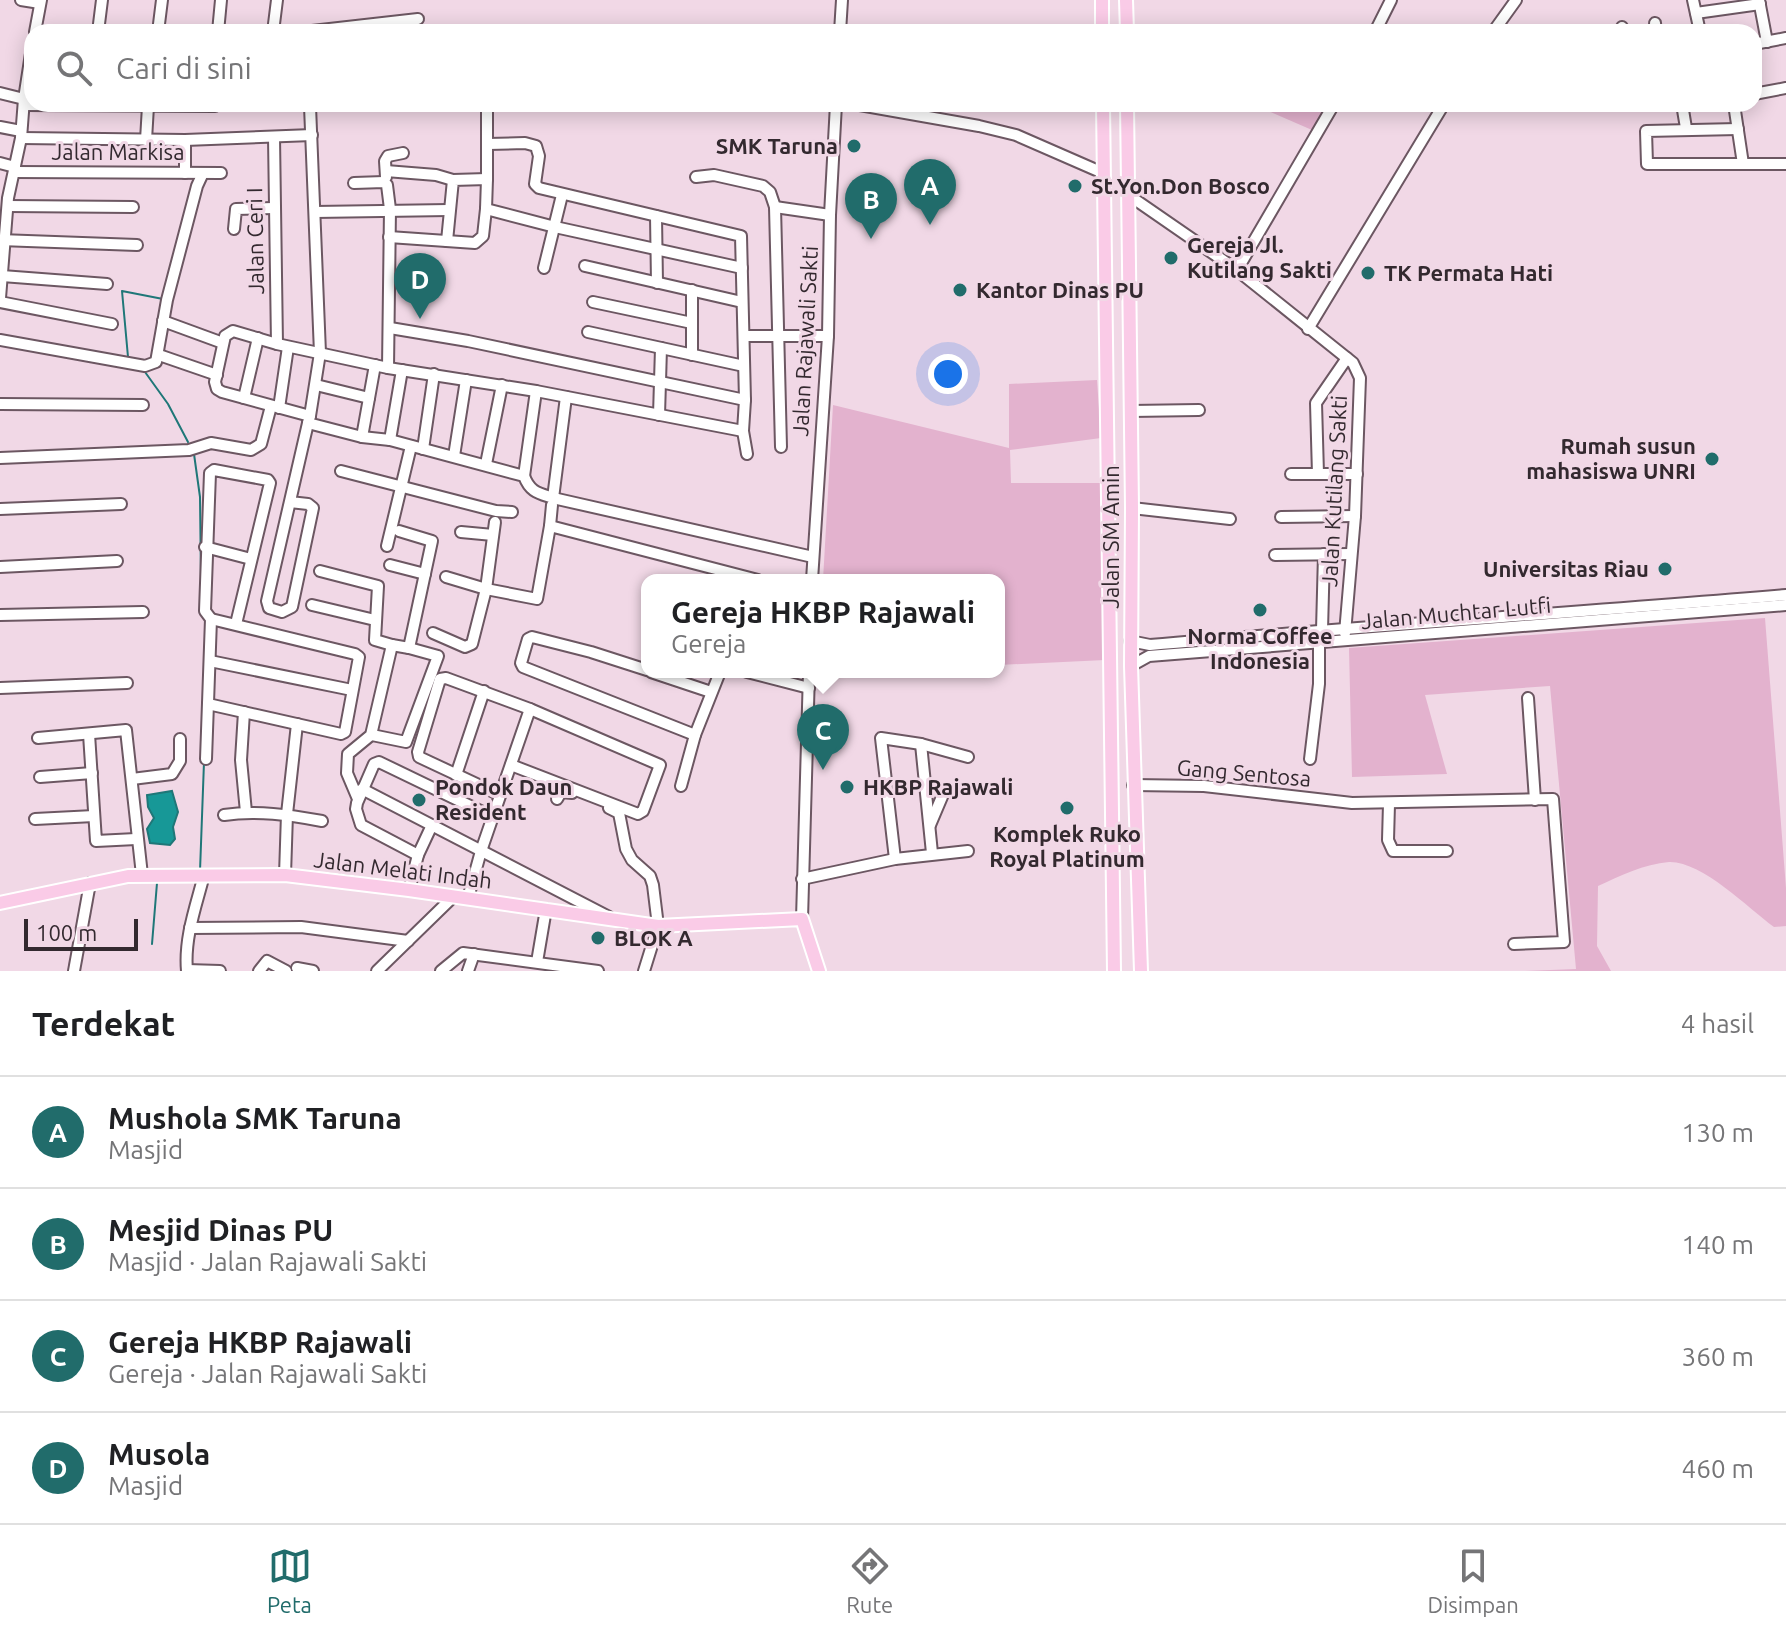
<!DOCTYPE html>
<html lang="id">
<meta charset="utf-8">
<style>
:root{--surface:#fff;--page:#f2f2f2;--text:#202124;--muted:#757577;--line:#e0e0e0;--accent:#216c6b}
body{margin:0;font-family:Ubuntu,sans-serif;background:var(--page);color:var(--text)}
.scale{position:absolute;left:24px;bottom:20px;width:114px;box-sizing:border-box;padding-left:8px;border:4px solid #33292f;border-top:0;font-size:22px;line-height:28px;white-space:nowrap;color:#33292f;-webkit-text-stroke:6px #f1d8e6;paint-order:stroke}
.you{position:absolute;left:948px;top:374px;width:28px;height:28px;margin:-20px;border:6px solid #fff;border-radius:50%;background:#1a73e8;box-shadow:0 0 0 12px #1a73e833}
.badge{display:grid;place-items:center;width:52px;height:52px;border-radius:50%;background:var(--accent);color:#fff;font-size:26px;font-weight:700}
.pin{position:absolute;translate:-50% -66px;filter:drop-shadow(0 2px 4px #0008)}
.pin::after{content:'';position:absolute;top:42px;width:28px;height:24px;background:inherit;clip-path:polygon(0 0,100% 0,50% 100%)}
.popup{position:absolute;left:641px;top:574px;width:364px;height:104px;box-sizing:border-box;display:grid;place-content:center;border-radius:16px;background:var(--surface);filter:drop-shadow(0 2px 6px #0005);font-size:26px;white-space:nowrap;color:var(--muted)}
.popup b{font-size:30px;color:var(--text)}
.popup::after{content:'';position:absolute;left:50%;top:100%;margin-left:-16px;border:16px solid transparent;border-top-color:var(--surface)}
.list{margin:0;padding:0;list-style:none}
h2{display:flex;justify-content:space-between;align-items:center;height:104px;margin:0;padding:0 32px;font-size:34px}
h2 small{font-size:26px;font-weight:400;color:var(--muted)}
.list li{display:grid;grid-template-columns:52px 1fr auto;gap:24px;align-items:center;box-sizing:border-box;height:112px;padding:0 32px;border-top:2px solid var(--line)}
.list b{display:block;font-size:30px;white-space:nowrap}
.list p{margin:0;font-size:26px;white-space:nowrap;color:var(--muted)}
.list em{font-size:26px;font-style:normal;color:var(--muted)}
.icon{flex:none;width:44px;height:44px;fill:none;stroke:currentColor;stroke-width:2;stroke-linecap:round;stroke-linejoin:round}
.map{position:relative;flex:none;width:1786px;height:971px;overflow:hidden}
.search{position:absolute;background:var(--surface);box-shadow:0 4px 20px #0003;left:24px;right:24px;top:24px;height:88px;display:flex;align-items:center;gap:20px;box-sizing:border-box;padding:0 28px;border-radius:24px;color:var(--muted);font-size:30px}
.sheet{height:552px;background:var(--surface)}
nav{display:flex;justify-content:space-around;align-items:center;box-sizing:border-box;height:112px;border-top:2px solid var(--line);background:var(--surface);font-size:22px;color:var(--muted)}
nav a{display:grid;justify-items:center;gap:4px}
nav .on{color:var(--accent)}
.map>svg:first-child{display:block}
.green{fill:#e3b2ce}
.water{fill:#179897;stroke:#1f7778;stroke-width:2}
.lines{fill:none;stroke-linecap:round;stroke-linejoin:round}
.stream{stroke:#1f7778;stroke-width:2}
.minor-casing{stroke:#6c5762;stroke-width:14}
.major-casing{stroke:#fff;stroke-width:16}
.minor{stroke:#fff;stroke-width:10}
.major{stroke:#facbe7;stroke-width:12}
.poi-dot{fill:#216c6b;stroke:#f1d8e6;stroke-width:3}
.labels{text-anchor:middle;stroke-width:6;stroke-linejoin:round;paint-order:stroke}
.poi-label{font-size:22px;font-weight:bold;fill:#33292f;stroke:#f1d8e6;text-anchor:start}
.street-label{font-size:22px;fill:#33292f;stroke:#f1d8e6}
</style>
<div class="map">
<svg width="1786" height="971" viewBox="0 0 1786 971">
<rect width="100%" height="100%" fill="#f1d8e6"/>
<g class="green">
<path d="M1272,104h36l15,7 -11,19 -44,-19z"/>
<path d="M1097,380l4,58 -91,12 1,33h91l3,177 -106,5v-85h-176l10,-175 176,43v-64z"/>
<path d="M1765,618l21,270v38l-12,1c-26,-19 -72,-66 -105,-65 -25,2 -49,14 -71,24l-1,60 14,25h-86l51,-2 -26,-283 -125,9 22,79 -95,3 -3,-129z"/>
</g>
<path class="water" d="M172,791l6,21 -5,15 2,12 -5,6 -20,-2 -3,-14 7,-11 -6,-11 -1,-12z"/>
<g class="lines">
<g class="stream">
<path d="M128,357l-6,-66 41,8"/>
<path d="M145,372l23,32 20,38"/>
<path d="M194,454l6,43 1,83"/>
<path d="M205,655v-13"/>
<path d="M200,871l4,-109"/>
<path d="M152,944l5,-61"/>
</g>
<g class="minor-casing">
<g id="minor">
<path d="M21,0l19,3"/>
<path d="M1693,0l7,32"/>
<path d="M1759,0l8,42"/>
<path d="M1696,13l64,-9"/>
<path d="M1655,23l1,9"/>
<path d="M1622,27v5"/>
<path d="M35,32l6,-32"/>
<path d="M98,32l4,-32"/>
<path d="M158,32l4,-32"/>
<path d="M218,32l3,-32"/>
<path d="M273,32l4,-32"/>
<path d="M303,32l115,-13"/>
<path d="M840,32l2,-32"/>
<path d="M1375,32l16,-32"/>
<path d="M1493,32l23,-32"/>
<path d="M1754,44l32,-6"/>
<path d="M0,93l24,6"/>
<path d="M1754,94l32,-6"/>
<path d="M854,104l125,22 37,9 87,38"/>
<path d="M1682,104l4,24"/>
<path d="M1734,104l9,60"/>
<path d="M24,105l191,1"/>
<path d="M0,127l21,4"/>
<path d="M1738,129l-92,2 1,33h139"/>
<path d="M274,137l3,207"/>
<path d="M21,138l164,2 127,-5"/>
<path d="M146,140l2,-34"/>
<path d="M185,140v33"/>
<path d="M488,144l37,-1 11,3 3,10 -4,28 4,4 202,48 4,164 -2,31 4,23"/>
<path d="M0,163l15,4"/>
<path d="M386,171l50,4 17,5"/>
<path d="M14,172l207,1"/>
<path d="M386,177l-1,-16 3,-5 15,-3"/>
<path d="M696,177l18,-2 49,11 7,6 5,15 6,240"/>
<path d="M487,179v-75"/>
<path d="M354,183l30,-1 3,3 3,24 -2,159"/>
<path d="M1127,194l110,76 116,93 7,15 -5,138 -10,117"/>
<path d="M8,206l125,1"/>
<path d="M775,207l55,8"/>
<path d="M315,212l134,-2"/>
<path d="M656,216l1,67"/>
<path d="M234,229l2,-20 38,-1"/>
<path d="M389,237l86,6 8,-7 3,-27"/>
<path d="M0,240l137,5"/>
<path d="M447,241l6,-61 34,-1 -1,30 69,18 187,41"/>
<path d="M585,266l157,36"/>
<path d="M544,268l18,-73"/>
<path d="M1237,270l97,-166"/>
<path d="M2,276l105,8"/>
<path d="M692,290v65"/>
<path d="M0,298l8,-100 13,-60 3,-39 8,-52"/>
<path d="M0,302l112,22"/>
<path d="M593,302l99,21"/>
<path d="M163,321l60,22"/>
<path d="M390,328l78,13 277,59"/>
<path d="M1308,329l136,-225"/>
<path d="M588,332l156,34"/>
<path d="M744,336h84"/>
<path d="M0,340l145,26 11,-4 11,-62 30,-114 6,-13"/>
<path d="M159,355l58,20"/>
<path d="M316,385l53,13"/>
<path d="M244,398l14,-60"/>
<path d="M0,404l143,1"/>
<path d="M279,408l9,-61"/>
<path d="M1131,411l68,-1"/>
<path d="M659,415l2,-67"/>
<path d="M310,416l-88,-24 -5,-3 -2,-7 10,-46 8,-5 44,13 111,24 148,23 207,40"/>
<path d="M308,423l54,14 28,3 134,36c6,16 14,17 29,22l260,59"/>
<path d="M362,437l13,-72"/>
<path d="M390,440l12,-70"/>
<path d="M423,449l11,-75"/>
<path d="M454,456l12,-76"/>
<path d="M0,458l189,-8 22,-7 40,7 10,-6 10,-38"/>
<path d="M486,464l16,-79"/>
<path d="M341,471l155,40 16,1"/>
<path d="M1291,474h66"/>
<path d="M1318,474l-2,-71 31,-45"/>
<path d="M524,476l12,-85"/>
<path d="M553,498l13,-101"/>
<path d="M290,502l18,2 5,4 -21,99 -10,5 -13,-4 -2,-7 41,-178 2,-7 10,-63 -10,-247"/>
<path d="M1132,508l98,11"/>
<path d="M0,509l121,-5"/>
<path d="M1281,517l74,-1"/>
<path d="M550,526l2,-21"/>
<path d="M461,532l32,3"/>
<path d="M387,546l24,-100"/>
<path d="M205,547l46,12"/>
<path d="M1275,555l76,-1"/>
<path d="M390,565l35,9"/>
<path d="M0,567l117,-6"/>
<path d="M320,571l58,15 -3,54 17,5 -21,90 -23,19 -1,19 11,26"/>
<path d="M446,577l40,12 51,10 13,-73 208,54"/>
<path d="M812,580l16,-244 2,-121 6,-111"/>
<path d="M312,605l63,15"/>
<path d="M0,615l143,-3"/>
<path d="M1322,630l2,-76"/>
<path d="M433,633l32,14 7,-3 14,-55 9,-67"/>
<path d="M1130,641l20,4c212,-19 424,-32 636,-50"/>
<path d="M392,645l17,3 23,-107 -33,-10"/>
<path d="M210,661l142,29"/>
<path d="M1131,666l18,-10 637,-51"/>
<path d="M647,670l-56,-18 -59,-15 -4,2 -7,24 2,4 172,68 25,-63"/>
<path d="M651,672l60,20"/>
<path d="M747,672l62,16"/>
<path d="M0,688l127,-5"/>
<path d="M1528,698l7,102"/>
<path d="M208,704l133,30 4,-2 14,-75 -4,-3 -144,-35"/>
<path d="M244,712l-3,48 5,52"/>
<path d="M89,734l7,107 40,-2"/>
<path d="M372,735l34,7 32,-86 -29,-8"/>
<path d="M38,738l88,-8 16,145"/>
<path d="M921,744l11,109"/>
<path d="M206,759l5,-140 -6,-8 5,-138 4,-3 54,10 2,3 -34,141"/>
<path d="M1310,759l9,-75v-39"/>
<path d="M456,775l28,-84"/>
<path d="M40,777l52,-4"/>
<path d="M132,779l40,-5 8,-13v-22"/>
<path d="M1133,785l71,1 148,17 201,-4 11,143 -50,2"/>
<path d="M681,786l14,-51"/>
<path d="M925,786l19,6 -14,33"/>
<path d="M362,789l247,128"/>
<path d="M500,795l-81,-38 -1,-5 22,-73 6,-1 84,31 130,56 -17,46 -5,3 -127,-49"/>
<path d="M557,799l4,-7 11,1"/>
<path d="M1389,804l-1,36 5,11h54"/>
<path d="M609,808l10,5 7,36 6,11 18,16 3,9 5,41 -14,45"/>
<path d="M224,815c33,-5 65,0 98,6"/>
<path d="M35,819l59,-3"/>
<path d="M418,855l-57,-30 -5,-16 1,-6 17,-39 5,-2 114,55"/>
<path d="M895,859l-14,-121 40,6 47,13"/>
<path d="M285,875l2,-61 10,-90"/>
<path d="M802,879l93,-20 73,-8"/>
<path d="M409,890l9,-35 14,-30"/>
<path d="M468,898l13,-47 49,-142"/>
<path d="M802,919l7,-247"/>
<path d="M190,928l111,-1 107,14"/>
<path d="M537,962l9,-53"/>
<path d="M297,968l16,3"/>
<path d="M187,970l33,1"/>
<path d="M74,971l16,-88"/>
<path d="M187,971c-3,-33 9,-65 17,-96"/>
<path d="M259,971l8,-10 19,10"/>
<path d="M377,971l77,-75"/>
<path d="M441,971l22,-18 135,18"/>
<path d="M468,971l6,-17"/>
</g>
</g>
<g class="major-casing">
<g id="major">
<path d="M1102,0v32"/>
<path d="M1126,0l1,32"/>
<path d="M1103,104l11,867"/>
<path d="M1127,104l5,404 -1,158 10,305"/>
<path d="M0,903l128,-27 157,-1 124,15 249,36 144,-7 17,52"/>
</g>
</g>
<use href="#minor" class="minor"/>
<use href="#major" class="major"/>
</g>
<g class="poi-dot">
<circle cx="854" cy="146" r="8"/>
<circle cx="1075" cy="186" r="8"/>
<circle cx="1171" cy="258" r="8"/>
<circle cx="1368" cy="273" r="8"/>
<circle cx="960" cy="290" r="8"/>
<circle cx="1712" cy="459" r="8"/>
<circle cx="1665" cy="569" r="8"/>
<circle cx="1260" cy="610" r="8"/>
<circle cx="847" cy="787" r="8"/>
<circle cx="419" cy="800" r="8"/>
<circle cx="1067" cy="808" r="8"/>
<circle cx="598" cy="938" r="8"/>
</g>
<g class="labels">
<g class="poi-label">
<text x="838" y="154" text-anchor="end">SMK Taruna</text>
<text x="1091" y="194">St.Yon.Don Bosco</text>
<text x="1187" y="253">Gereja Jl.<tspan x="1187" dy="25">Kutilang Sakti</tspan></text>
<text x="1384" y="281">TK Permata Hati</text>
<text x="976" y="298">Kantor Dinas PU</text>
<text x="1696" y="454" text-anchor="end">Rumah susun<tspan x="1696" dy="25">mahasiswa UNRI</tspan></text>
<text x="1649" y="577" text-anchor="end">Universitas Riau</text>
<text x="1260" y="644" text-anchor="middle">Norma Coffee<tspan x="1260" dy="25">Indonesia</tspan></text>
<text x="435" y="795">Pondok Daun<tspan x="435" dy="25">Resident</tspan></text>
<text x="863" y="795">HKBP Rajawali</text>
<text x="1067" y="842" text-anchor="middle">Komplek Ruko<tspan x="1067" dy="25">Royal Platinum</tspan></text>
<text x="614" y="946">BLOK A</text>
</g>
<g class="street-label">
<text x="118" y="160">Jalan Markisa</text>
<text transform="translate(255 241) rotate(-91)" y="8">Jalan Ceri I</text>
<text transform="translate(805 341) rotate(-87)" y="8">Jalan Rajawali Sakti</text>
<text transform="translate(1334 491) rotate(-87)" y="8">Jalan Kutilang Sakti</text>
<text transform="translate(1111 537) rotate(-90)" y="8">Jalan SM Amin</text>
<text transform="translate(1456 613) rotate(-5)" y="8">Jalan Muchtar Lutfi</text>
<text transform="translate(1244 773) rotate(5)" y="8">Gang Sentosa</text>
<text transform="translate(403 870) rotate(7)" y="8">Jalan Melati Indah</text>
</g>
</g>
</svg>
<div class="scale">100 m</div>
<div class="you"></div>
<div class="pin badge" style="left:930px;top:225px">A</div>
<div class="pin badge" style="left:871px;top:239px">B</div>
<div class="pin badge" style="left:823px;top:770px">C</div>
<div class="popup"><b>Gereja HKBP Rajawali</b>Gereja</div>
<div class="pin badge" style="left:420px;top:319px">D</div>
<div class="search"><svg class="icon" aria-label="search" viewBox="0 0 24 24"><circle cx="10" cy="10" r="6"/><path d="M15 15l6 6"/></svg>Cari di sini</div>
</div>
<section class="sheet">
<h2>Terdekat<small>4 hasil</small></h2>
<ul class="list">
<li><span class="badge">A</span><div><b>Mushola SMK Taruna</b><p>Masjid</p></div><em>130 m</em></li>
<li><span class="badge">B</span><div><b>Mesjid Dinas PU</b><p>Masjid · Jalan Rajawali Sakti</p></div><em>140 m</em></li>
<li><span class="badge">C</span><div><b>Gereja HKBP Rajawali</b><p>Gereja · Jalan Rajawali Sakti</p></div><em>360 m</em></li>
<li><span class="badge">D</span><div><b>Musola</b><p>Masjid</p></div><em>460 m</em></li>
</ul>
</section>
<nav>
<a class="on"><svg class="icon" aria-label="map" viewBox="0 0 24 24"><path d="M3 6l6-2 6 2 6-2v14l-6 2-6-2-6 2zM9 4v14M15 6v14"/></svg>Peta</a>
<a><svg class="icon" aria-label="directions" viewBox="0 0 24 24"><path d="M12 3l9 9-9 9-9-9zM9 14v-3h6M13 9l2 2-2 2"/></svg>Rute</a>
<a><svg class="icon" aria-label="saved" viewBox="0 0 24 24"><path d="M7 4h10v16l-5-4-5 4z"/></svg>Disimpan</a>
</nav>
